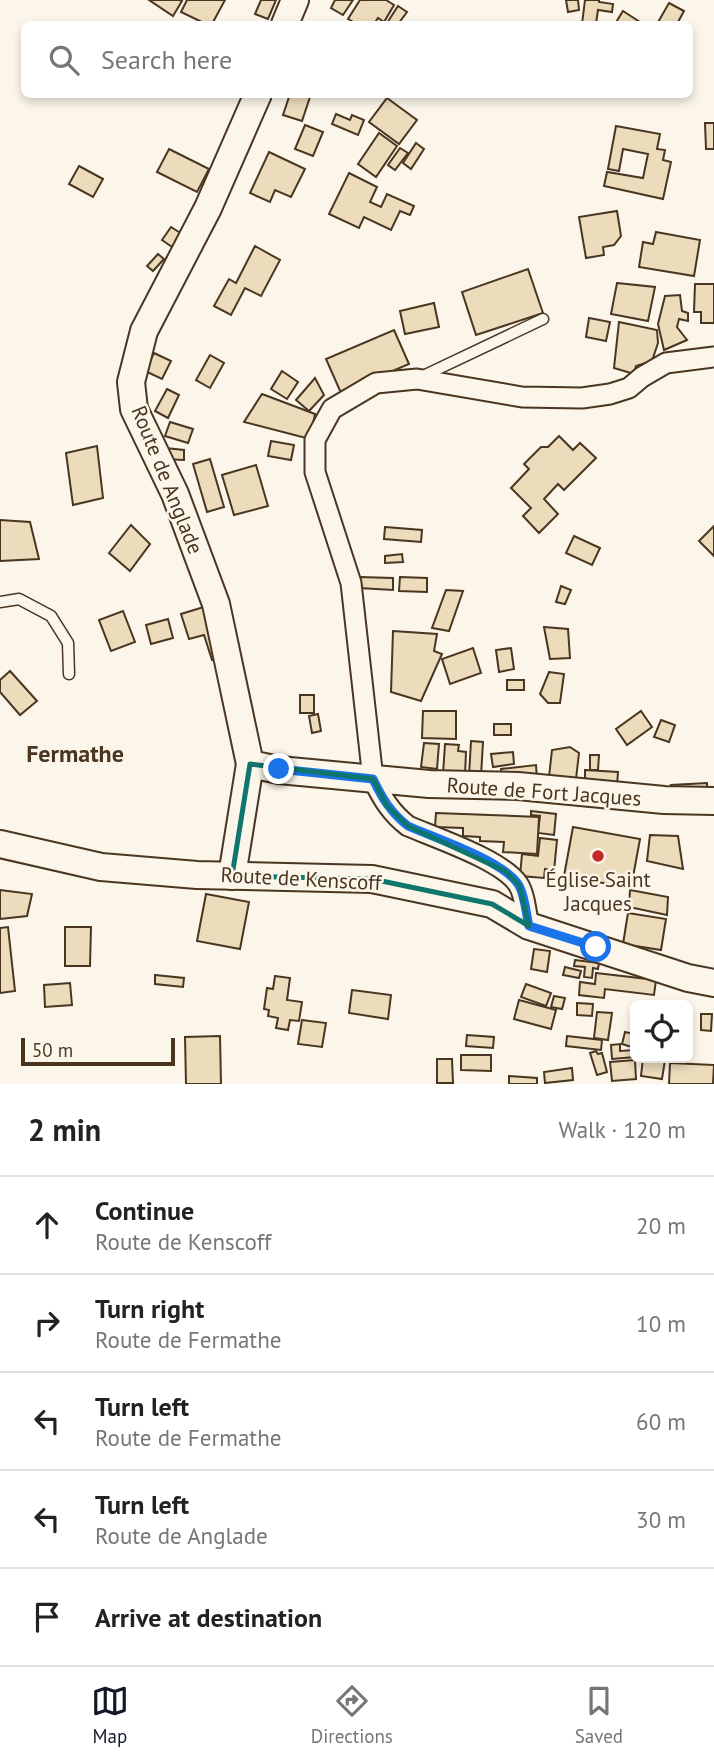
<!DOCTYPE html>
<meta charset="utf-8">
<style>
:root{--surface:#fff;--page:#f6f6f6;--text:#222;--muted:#767676;--line:#e0e0e0;--accent:#111827}
body{margin:0;font-family:"PT Sans",sans-serif;background:var(--page);color:var(--text)}
.controls{position:absolute;right:21px;bottom:21px;display:grid;overflow:hidden;border-radius:10px;box-shadow:0 4px 10px #0003}
.controls button{width:63px;height:63px;display:grid;place-items:center;padding:0;border:0;border-bottom:2px solid var(--line);background:var(--surface);color:var(--text);font:35px sans-serif}
.scale{position:absolute;left:21px;bottom:18px;width:154px;box-sizing:border-box;padding-left:7px;border:4px solid #4a3520;border-top:0;font-size:19px;line-height:24px;white-space:nowrap;color:#4a3520;-webkit-text-stroke:5px #fbf6e9;paint-order:stroke}
.stop{position:absolute;width:21px;height:21px;margin:-16px;border:5px solid #1a73e8;border-radius:50%;background:#fff}
.stop.end{background:#1a73e8;border-color:#fff;box-shadow:0 2px 7px #0008}
.list{margin:0;padding:0;list-style:none}
h2{display:flex;justify-content:space-between;align-items:center;height:91px;margin:0;padding:0 28px;font-size:30px}
h2 small{font-size:23px;font-weight:400;color:var(--muted)}
.list li{display:grid;grid-template-columns:46px 1fr auto;gap:21px;align-items:center;box-sizing:border-box;height:98px;padding:0 28px;border-top:2px solid var(--line)}
.list b{display:block;font-size:26px;white-space:nowrap}
.list p{margin:0;font-size:23px;white-space:nowrap;color:var(--muted)}
.list em{font-size:23px;font-style:normal;color:var(--muted)}
.icon{flex:none;width:38px;height:38px;fill:none;stroke:currentColor;stroke-width:2;stroke-linecap:round;stroke-linejoin:round}
.map{position:relative;flex:none;width:714px;height:1084px;overflow:hidden}
.search{position:absolute;background:var(--surface);box-shadow:0 4px 10px #0003;left:21px;right:21px;top:21px;height:77px;display:flex;align-items:center;gap:18px;box-sizing:border-box;padding:0 24px;border-radius:10px;color:var(--muted);font-size:26px}
.sheet{height:581px;background:var(--surface)}
nav{display:flex;justify-content:space-around;align-items:center;box-sizing:border-box;height:98px;border-top:2px solid var(--line);background:var(--surface);font-size:19px;color:var(--muted)}
nav a{display:grid;justify-items:center;gap:4px}
nav .on{color:var(--accent)}
.map>svg:first-child{display:block}
.building{fill:#ecdcbc;stroke:#4a3520;stroke-width:2}
.lines{fill:none;stroke-linecap:round;stroke-linejoin:round}
.lane-casing{stroke:#4a3520;stroke-width:13}
.street-casing{stroke:#4a3520;stroke-width:23}
.secondary-casing{stroke:#4a3520;stroke-width:30}
.lane{stroke:#fbf6e9;stroke-width:10}
.street{stroke:#fbf6e9;stroke-width:19}
.secondary{stroke:#fbf6e9;stroke-width:26}
.route{stroke:#1a73e8;stroke-width:9}
.marked{fill:none;stroke:#0f766e;stroke-width:5;stroke-linejoin:round}
.poi-dot{fill:#c62828;stroke:#fbf6e9;stroke-width:2.5}
.labels{text-anchor:middle;stroke-width:5;stroke-linejoin:round;paint-order:stroke}
.street-label{font-size:21px;fill:#4a3520;stroke:#fbf6e9}
.poi-label{font-size:21px;fill:#4a3520;stroke:#fbf6e9}
.quarter-label{font-size:24px;font-weight:bold;fill:#4a3520;stroke:#fbf6e9}
</style>
<div class="map">
<svg width="714" height="1084" viewBox="0 0 714 1084">
<rect width="100%" height="100%" fill="#fbf6e9"/>
<g class="building">
<path d="M149,0h31l2,1 -9,15z"/>
<path d="M187,0h38l-13,24h-6l-25,-12z"/>
<path d="M261,0h15l-8,19 -13,-5z"/>
<path d="M335,0h18l-10,15 -12,-7z"/>
<path d="M360,0h26l8,5 -10,17 -6,-4 -4,6h-17l-9,-5z"/>
<path d="M566,0h12l1,10 -11,2z"/>
<path d="M585,0h14v2l14,2 -1,8 -14,-2 -2,14h-14z"/>
<path d="M669,3l15,8 -7,13h-20z"/>
<path d="M398,6l9,6 -9,12h-10l-1,-1z"/>
<path d="M623,11l20,13h-28z"/>
<path d="M290,94h21l-9,27 -19,-6z"/>
<path d="M387,98l30,22 -18,24 -30,-22z"/>
<path d="M336,114l14,6 2,-5 12,5 -6,15 -26,-11z"/>
<path d="M705,123h9v26h-8z"/>
<path d="M305,125l18,7 -10,24 -18,-7z"/>
<path d="M616,126l44,8 -3,15 8,1 -2,10 8,2 -8,37 -59,-13 3,-14 36,6 5,-24 -25,-5 -4,22 -11,-2z"/>
<path d="M379,133l18,13 -21,31 -18,-13z"/>
<path d="M416,143l8,6 -13,20 -8,-6z"/>
<path d="M400,148l8,5 -13,17 -7,-5z"/>
<path d="M169,149l40,20 -12,23 -40,-20z"/>
<path d="M269,152l36,17 -14,28 -16,-7 -5,12 -20,-9z"/>
<path d="M79,166l24,13 -10,18 -24,-13z"/>
<path d="M349,173l28,14 -7,15 11,5 6,-13 27,12 -4,9 -10,-4 -9,19 -27,-13 -5,11 -30,-14z"/>
<path d="M617,211l4,25 -7,9 -11,2 1,8 -18,3 -7,-41z"/>
<path d="M171,227l11,7 -10,13 -10,-7z"/>
<path d="M656,232l44,8 -6,36 -55,-9 4,-25 10,2z"/>
<path d="M255,246l25,14 -19,36 -16,-8 -14,27 -17,-9 15,-27 7,4z"/>
<path d="M158,254l6,5 -11,12 -6,-5z"/>
<path d="M528,269l15,44 -67,22 -14,-43z"/>
<path d="M617,283l38,4 -7,34 -37,-7z"/>
<path d="M695,284h19v39h-13v-11h-7z"/>
<path d="M680,295l2,16 6,2v8l-9,-2 -2,8 10,13 -23,10 -6,-26 7,-28z"/>
<path d="M434,303l5,24 -34,7 -5,-23z"/>
<path d="M589,318l21,4 -4,19 -20,-4z"/>
<path d="M619,322l38,8 1,13 -6,18 -16,5 -2,8 -20,-6z"/>
<path d="M394,330l15,34 -68,29 -15,-34z"/>
<path d="M154,353l17,8 -9,18 -17,-8z"/>
<path d="M210,355l14,8 -14,25 -14,-8z"/>
<path d="M282,371l16,11 -11,17 -16,-10z"/>
<path d="M315,378l9,17 -15,16 -13,-11z"/>
<path d="M167,389l12,6 -11,23 -13,-7z"/>
<path d="M262,394l53,20 -5,25 -66,-17z"/>
<path d="M170,422l23,7 -5,14 -23,-7z"/>
<path d="M559,436l14,14 7,-7 16,15 -32,32 -6,-6 -14,15 14,15 -19,19 -16,-17 8,-8 -20,-20 18,-19 -5,-5 17,-17h7z"/>
<path d="M271,441l23,4 -3,15 -23,-4z"/>
<path d="M97,446l6,52 -30,7 -7,-52z"/>
<path d="M165,448l19,2v10l-20,-1z"/>
<path d="M210,459l14,48 -17,5 -14,-48z"/>
<path d="M256,465l12,41 -34,9 -12,-40z"/>
<path d="M0,520l30,2 9,37 -39,2z"/>
<path d="M131,525l19,19 -20,27 -21,-18z"/>
<path d="M714,526v30l-15,-15z"/>
<path d="M385,527l37,3 -1,12 -37,-3z"/>
<path d="M574,536l26,12 -8,17 -26,-12z"/>
<path d="M402,554l1,8 -18,1v-7z"/>
<path d="M359,577l34,1v12l-34,-2z"/>
<path d="M400,577l27,1v14l-28,-1z"/>
<path d="M561,586l10,4 -6,14 -9,-2z"/>
<path d="M446,590l17,1 -14,40 -17,-3z"/>
<path d="M207,606l15,51 -10,3 -8,-25 -15,4 -8,-25z"/>
<path d="M123,611l12,31 -24,9 -12,-31z"/>
<path d="M168,619l5,19 -22,6 -5,-19z"/>
<path d="M544,627l24,2 2,29 -20,1z"/>
<path d="M393,631l44,3 -3,17 8,3 -21,47 -30,-9z"/>
<path d="M473,648l8,25 -31,11 -8,-25z"/>
<path d="M511,648l3,21 -15,3 -3,-22z"/>
<path d="M10,671l27,30 -17,14 -20,-23v-12z"/>
<path d="M549,672l15,2 -4,29h-12l-8,-9z"/>
<rect x="507" y="680" width="17" height="10"/>
<rect x="300" y="695" width="14" height="18"/>
<path d="M423,711h33v28l-34,-1z"/>
<path d="M641,711l11,16 -25,18 -11,-16z"/>
<path d="M318,714l3,17 -9,2 -3,-17z"/>
<path d="M661,720l14,5 -6,17 -15,-5z"/>
<rect x="494" y="724" width="17" height="11"/>
<path d="M471,741l12,1 -2,34h-12z"/>
<path d="M424,743l15,1 -2,25 -16,-2z"/>
<path d="M445,744l14,1 -1,6 8,1 -1,23 -22,-1z"/>
<path d="M570,747l9,6 -3,26 -27,-2 3,-27z"/>
<path d="M513,752l1,12 -21,3 -2,-13z"/>
<path d="M590,755h9l-1,15h-8z"/>
<path d="M536,765l1,14 -35,4 -1,-14z"/>
<path d="M585,770l33,2 -1,13 -32,-2z"/>
<path d="M707,783v10l-35,2 -1,-10z"/>
<path d="M531,811l25,3 -2,21 -16,-2 2,-17 -9,-1z"/>
<path d="M436,813l103,4 -2,37 -34,-2 1,-10 -24,-1v-4l-17,-1v-8l-28,-1z"/>
<path d="M573,827l67,12 -9,49 -67,-12z"/>
<path d="M650,835l28,1 5,33 -36,-8z"/>
<path d="M540,838l17,2 -3,31 -9,-2 -1,9 -24,-2 2,-22 16,2z"/>
<path d="M0,890l32,4 -5,22 -27,3z"/>
<path d="M630,890l38,7 -1,18 -38,-8z"/>
<path d="M206,894l43,8 -9,47 -43,-8z"/>
<path d="M628,913l38,6 -5,31 -38,-6z"/>
<path d="M8,927l7,64 -15,2v-65z"/>
<path d="M65,927h26l-1,39h-25z"/>
<path d="M534,949l16,2 -3,21 -16,-3z"/>
<path d="M575,960l24,3 -1,6 -5,-1 -1,10 -8,-1 1,-10 -11,-1z"/>
<path d="M565,967l16,4 -2,7 -16,-3z"/>
<path d="M596,973l60,7 -2,15 -49,-6 -1,9 -25,-3 1,-13 15,2z"/>
<path d="M155,975l29,3 -1,9 -28,-3z"/>
<path d="M275,976l15,2 -3,22 15,2 -3,19 -9,-1 -2,10 -12,-2 2,-10 -10,-2 1,-6 -5,-1 3,-21 6,1z"/>
<path d="M70,983l2,22 -27,2 -1,-22z"/>
<path d="M526,984l25,9 -5,13 -25,-9z"/>
<path d="M352,990l39,5 -3,24 -39,-6z"/>
<path d="M554,996l11,2 -3,11 -11,-2z"/>
<path d="M519,1000l37,10 -5,19 -37,-10z"/>
<path d="M577,1003l16,1 -1,12 -15,-1z"/>
<path d="M597,1012l15,1 -4,27 -14,-2z"/>
<path d="M701,1014h11l-1,17 -10,-1z"/>
<path d="M302,1020l24,3 -4,24 -24,-3z"/>
<path d="M625,1032l10,2v14l-13,-4z"/>
<path d="M467,1035l27,2 -1,11 -27,-2z"/>
<path d="M220,1036l1,48h-35l-1,-47z"/>
<path d="M567,1036l35,4 -1,10 -35,-4z"/>
<path d="M620,1044v7l15,-1v7l-23,2 -1,-14z"/>
<path d="M596,1051l2,3 4,-1 5,19 -10,3 -7,-22z"/>
<path d="M461,1055h30v16l-30,-1z"/>
<path d="M643,1058l22,2 -3,19 -21,-3z"/>
<path d="M437,1059h15l1,24h-16z"/>
<path d="M635,1060l1,19 -24,2 -2,-19z"/>
<path d="M670,1063l44,2 -1,19h-44z"/>
<path d="M572,1068l1,12 -28,3 -1,-11z"/>
<path d="M509,1076l28,2v6h-28z"/>
</g>
<g class="lines">
<g class="lane-casing">
<g id="lane">
<path d="M421,377l122,-58"/>
<path d="M0,602l19,-3 32,17 17,27 1,31"/>
</g>
</g>
<g class="street-casing">
<path id="street" d="M529,926c-3,-12 -4,-32 -11,-42 -16,-24 -82,-46 -110,-58 -17,-13 -26,-28 -35,-47l-22,-196 -36,-111v-32l17,-31 44,-26 41,-4 105,18 60,1 28,-4 19,-6 13,-11 24,-14 48,-6"/>
</g>
<g class="secondary-casing">
<g id="secondary">
<path d="M285,24l10,-24"/>
<path d="M258,94l-50,114 -64,123 -13,51 3,27 41,85 41,110 34,160 29,6 150,14 89,2 146,14 50,1"/>
<path d="M0,844l101,23 96,8 175,4 120,25 37,22 159,52 26,5"/>
<path d="M232,876l18,-112"/>
</g>
</g>
<use href="#lane" class="lane"/>
<use href="#street" class="street"/>
<use href="#secondary" class="secondary"/>
</g>
<g class="lines">
<path class="route" d="M279,769l94,10c9,19 18,34 35,47 27,12 94,34 110,58 7,10 8,30 11,42l67,21"/>
</g>
<path class="marked" d="M250,764l123,15 14,27 21,20 97,45 14,14 10,41 -37,-22 -120,-25 -140,-3z"/>
<circle class="poi-dot" cx="598" cy="856" r="7"/>
<g class="labels">
<g class="street-label">
<text transform="translate(167 480) rotate(68)" y="7">Route de Anglade</text>
<text transform="translate(544 792) rotate(4)" y="7">Route de Fort Jacques</text>
<text transform="translate(301 879) rotate(3)" y="7">Route de Kenscoff</text>
</g>
<g class="poi-label">
<text x="598" y="887">Église Saint<tspan x="598" dy="24">Jacques</tspan></text>
</g>
<g class="quarter-label">
<text x="75" y="762">Fermathe</text>
</g>
</g>
</svg>
<div class="controls">
<button><svg class="icon" aria-label="locate" viewBox="0 0 24 24"><circle cx="12" cy="12" r="6"/><path d="M12 2v4M12 18v4M2 12h4M18 12h4"/></svg></button>
</div>
<div class="scale">50 m</div>
<div class="stop" style="left:596px;top:947px"></div>
<div class="stop end" style="left:279px;top:769px"></div>
<div class="search"><svg class="icon" aria-label="search" viewBox="0 0 24 24"><circle cx="10" cy="10" r="6"/><path d="M15 15l6 6"/></svg>Search here</div>
</div>
<section class="sheet">
<h2>2 min<small>Walk · 120 m</small></h2>
<ul class="list">
<li><svg class="icon" aria-label="ahead" viewBox="0 0 24 24"><path d="M12 20V5M6 11l6-6 6 6"/></svg><div><b>Continue</b><p>Route de Kenscoff</p></div><em>20 m</em></li>
<li><svg class="icon" aria-label="right" viewBox="0 0 24 24"><path d="M7 20v-9h11M14 6l5 5-5 5"/></svg><div><b>Turn right</b><p>Route de Fermathe</p></div><em>10 m</em></li>
<li><svg class="icon" aria-label="left" viewBox="0 0 24 24"><path d="M17 20v-9H6M10 6l-5 5 5 5"/></svg><div><b>Turn left</b><p>Route de Fermathe</p></div><em>60 m</em></li>
<li><svg class="icon" aria-label="left" viewBox="0 0 24 24"><path d="M17 20v-9H6M10 6l-5 5 5 5"/></svg><div><b>Turn left</b><p>Route de Anglade</p></div><em>30 m</em></li>
<li><svg class="icon" aria-label="arrive" viewBox="0 0 24 24"><path d="M6 21V4h12l-3 4 3 4H6"/></svg><div><b>Arrive at destination</b></div></li>
</ul>
</section>
<nav>
<a class="on"><svg class="icon" aria-label="map" viewBox="0 0 24 24"><path d="M3 6l6-2 6 2 6-2v14l-6 2-6-2-6 2zM9 4v14M15 6v14"/></svg>Map</a>
<a><svg class="icon" aria-label="directions" viewBox="0 0 24 24"><path d="M12 3l9 9-9 9-9-9zM9 14v-3h6M13 9l2 2-2 2"/></svg>Directions</a>
<a><svg class="icon" aria-label="saved" viewBox="0 0 24 24"><path d="M7 4h10v16l-5-4-5 4z"/></svg>Saved</a>
</nav>
